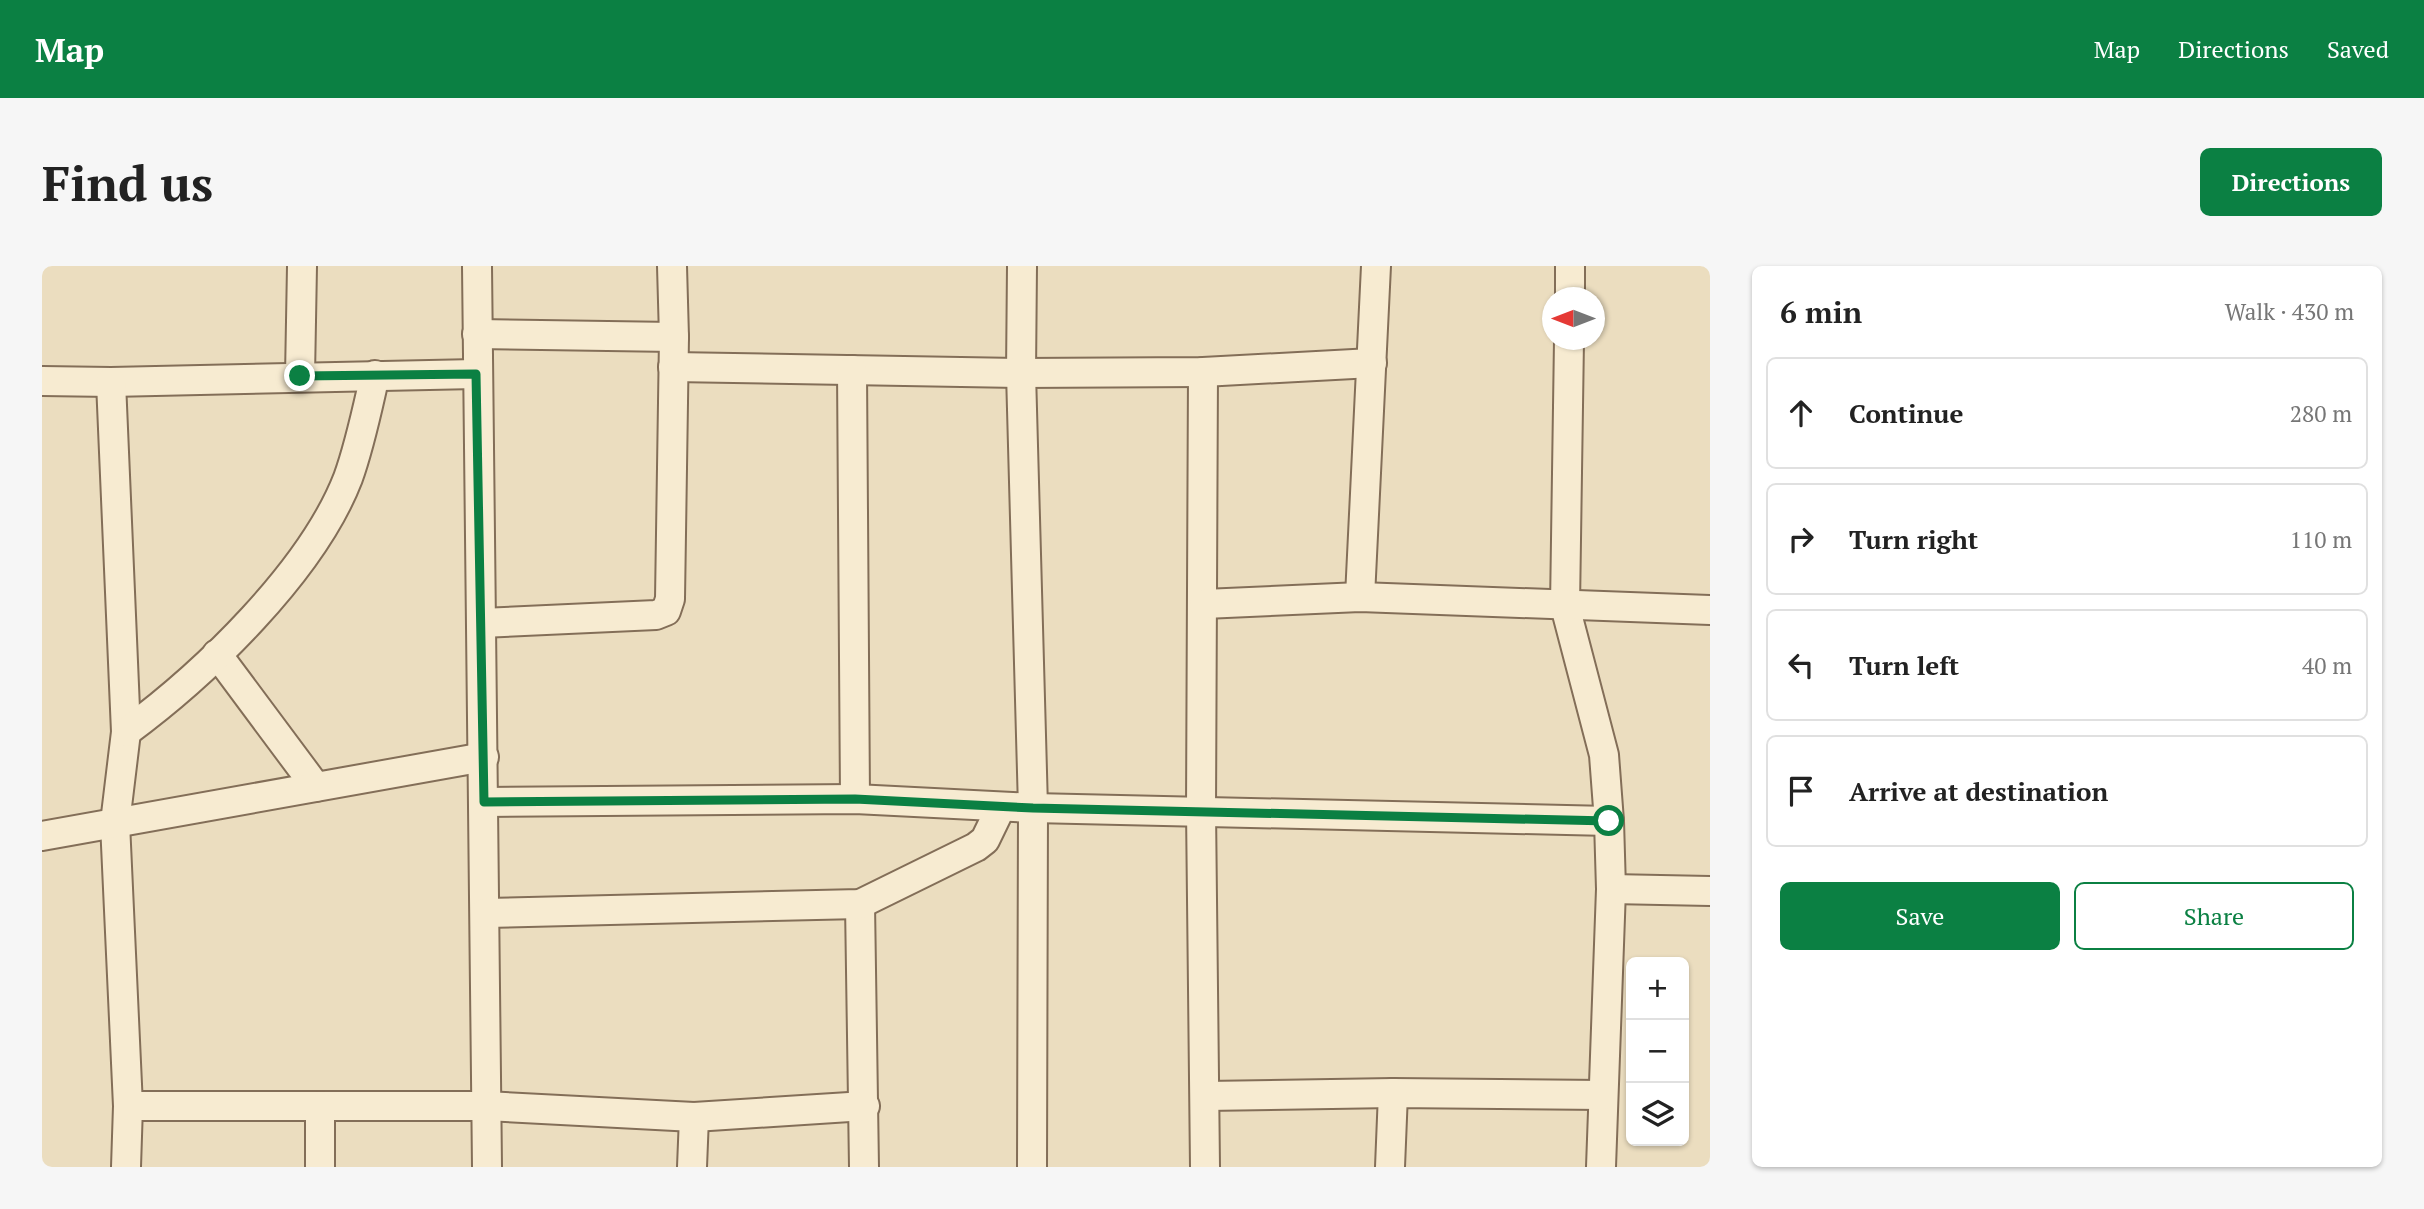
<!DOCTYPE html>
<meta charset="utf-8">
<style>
:root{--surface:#fff;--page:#f6f6f6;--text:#222;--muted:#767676;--line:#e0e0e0;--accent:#0b8043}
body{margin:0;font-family:"PT Serif",serif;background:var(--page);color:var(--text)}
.controls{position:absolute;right:21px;bottom:21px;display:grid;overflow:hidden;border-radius:10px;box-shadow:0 2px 5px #0004}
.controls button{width:63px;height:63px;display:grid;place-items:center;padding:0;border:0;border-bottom:2px solid var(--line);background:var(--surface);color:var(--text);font:35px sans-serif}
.compass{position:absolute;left:1500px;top:21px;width:63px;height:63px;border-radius:50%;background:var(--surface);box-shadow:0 2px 5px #0004;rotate:270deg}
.stop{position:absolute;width:21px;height:21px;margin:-16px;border:5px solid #0b8043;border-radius:50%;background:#fff}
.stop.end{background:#0b8043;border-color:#fff;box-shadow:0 2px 7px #0008}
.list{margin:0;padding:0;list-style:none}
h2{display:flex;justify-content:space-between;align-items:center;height:91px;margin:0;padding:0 28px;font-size:30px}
h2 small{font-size:23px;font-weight:400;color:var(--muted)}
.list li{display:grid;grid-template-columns:46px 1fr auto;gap:21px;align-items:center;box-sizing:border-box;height:112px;margin:0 14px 14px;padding:0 14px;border:2px solid var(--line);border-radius:10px}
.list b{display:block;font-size:26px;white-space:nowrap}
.list em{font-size:23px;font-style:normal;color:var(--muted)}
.actions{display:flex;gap:14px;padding:21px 28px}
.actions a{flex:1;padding:16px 0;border:2px solid var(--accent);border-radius:10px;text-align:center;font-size:24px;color:var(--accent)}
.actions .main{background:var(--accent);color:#fff}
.icon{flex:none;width:38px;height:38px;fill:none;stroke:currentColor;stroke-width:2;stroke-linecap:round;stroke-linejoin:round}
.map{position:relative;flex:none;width:1668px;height:901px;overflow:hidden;border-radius:10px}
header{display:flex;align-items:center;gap:42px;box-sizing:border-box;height:98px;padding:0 35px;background:var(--accent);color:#fff}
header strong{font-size:33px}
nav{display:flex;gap:38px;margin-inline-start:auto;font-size:24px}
.intro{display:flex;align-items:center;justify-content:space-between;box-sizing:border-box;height:168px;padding:0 42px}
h1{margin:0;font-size:49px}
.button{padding:18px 32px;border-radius:10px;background:var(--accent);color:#fff;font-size:24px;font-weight:700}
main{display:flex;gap:42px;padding:0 42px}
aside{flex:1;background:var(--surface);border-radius:10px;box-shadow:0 2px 5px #0004}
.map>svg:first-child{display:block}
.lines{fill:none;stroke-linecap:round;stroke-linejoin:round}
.minor-casing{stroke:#836e58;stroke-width:32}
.minor{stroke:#f7ebd1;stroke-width:28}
.route{stroke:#0b8043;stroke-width:9}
</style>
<header>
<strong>Map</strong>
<nav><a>Map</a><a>Directions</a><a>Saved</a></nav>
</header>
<div class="intro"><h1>Find us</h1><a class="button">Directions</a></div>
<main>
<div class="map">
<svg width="1668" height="901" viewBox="0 0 1668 901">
<rect width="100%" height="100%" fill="#ebddbf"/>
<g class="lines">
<g class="minor-casing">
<g id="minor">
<path d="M435,0l10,901"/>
<path d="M980,0l-1,107 12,435 -1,359"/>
<path d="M1528,32v-32"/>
<path d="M435,68l197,3"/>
<path d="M1527,74l-4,266 39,149 5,66 2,68 -10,278"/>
<path d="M631,101l348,6 182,-1 169,-9"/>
<path d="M810,104l3,429"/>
<path d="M1161,106l-2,438 4,357"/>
<path d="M258,110l2,-110"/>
<path d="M0,115l69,1 365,-8"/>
<path d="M69,116l15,350 -11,91 13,283 -2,61"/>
<path d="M1318,331l16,-331"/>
<path d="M1162,338l156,-7 350,13"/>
<path d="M439,357l175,-8 10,-4 4,-12 4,-262 -2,-71"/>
<path d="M175,388l99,133"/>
<path d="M84,466c79,-58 186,-161 222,-254 12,-33 19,-68 27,-103"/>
<path d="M442,536l371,-3 178,9 576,13"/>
<path d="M0,570l442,-79"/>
<path d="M1569,623l99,2"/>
<path d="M818,638l4,263"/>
<path d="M443,647l375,-9 116,-57 9,-7 16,-33"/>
<path d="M1164,830l187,-3 210,2"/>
<path d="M86,840h358l208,11 171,-11"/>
<path d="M278,901v-60"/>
<path d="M650,901l2,-50"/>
<path d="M1348,901l3,-74"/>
</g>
</g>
<use href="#minor" class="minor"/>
</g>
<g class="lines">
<path class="route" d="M258,110l176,-2 8,428 371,-3 178,9 576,13"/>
</g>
</svg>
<div class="controls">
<button>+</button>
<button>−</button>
<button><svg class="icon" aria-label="layers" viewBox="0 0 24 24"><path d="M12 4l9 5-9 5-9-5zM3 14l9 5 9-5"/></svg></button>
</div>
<svg class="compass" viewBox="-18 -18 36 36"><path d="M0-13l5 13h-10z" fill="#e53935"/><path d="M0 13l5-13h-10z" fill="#767676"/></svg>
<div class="stop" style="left:1567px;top:555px"></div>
<div class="stop end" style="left:258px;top:110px"></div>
</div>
<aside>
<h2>6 min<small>Walk · 430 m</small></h2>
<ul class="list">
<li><svg class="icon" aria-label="ahead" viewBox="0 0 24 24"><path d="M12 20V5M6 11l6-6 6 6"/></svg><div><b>Continue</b></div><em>280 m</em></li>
<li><svg class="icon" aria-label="right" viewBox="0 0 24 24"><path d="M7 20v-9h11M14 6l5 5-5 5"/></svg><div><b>Turn right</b></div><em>110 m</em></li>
<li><svg class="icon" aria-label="left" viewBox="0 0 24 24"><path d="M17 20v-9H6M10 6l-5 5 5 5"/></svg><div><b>Turn left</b></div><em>40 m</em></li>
<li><svg class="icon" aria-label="arrive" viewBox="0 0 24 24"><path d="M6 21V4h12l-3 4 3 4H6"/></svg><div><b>Arrive at destination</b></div></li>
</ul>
<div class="actions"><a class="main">Save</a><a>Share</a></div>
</aside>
</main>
